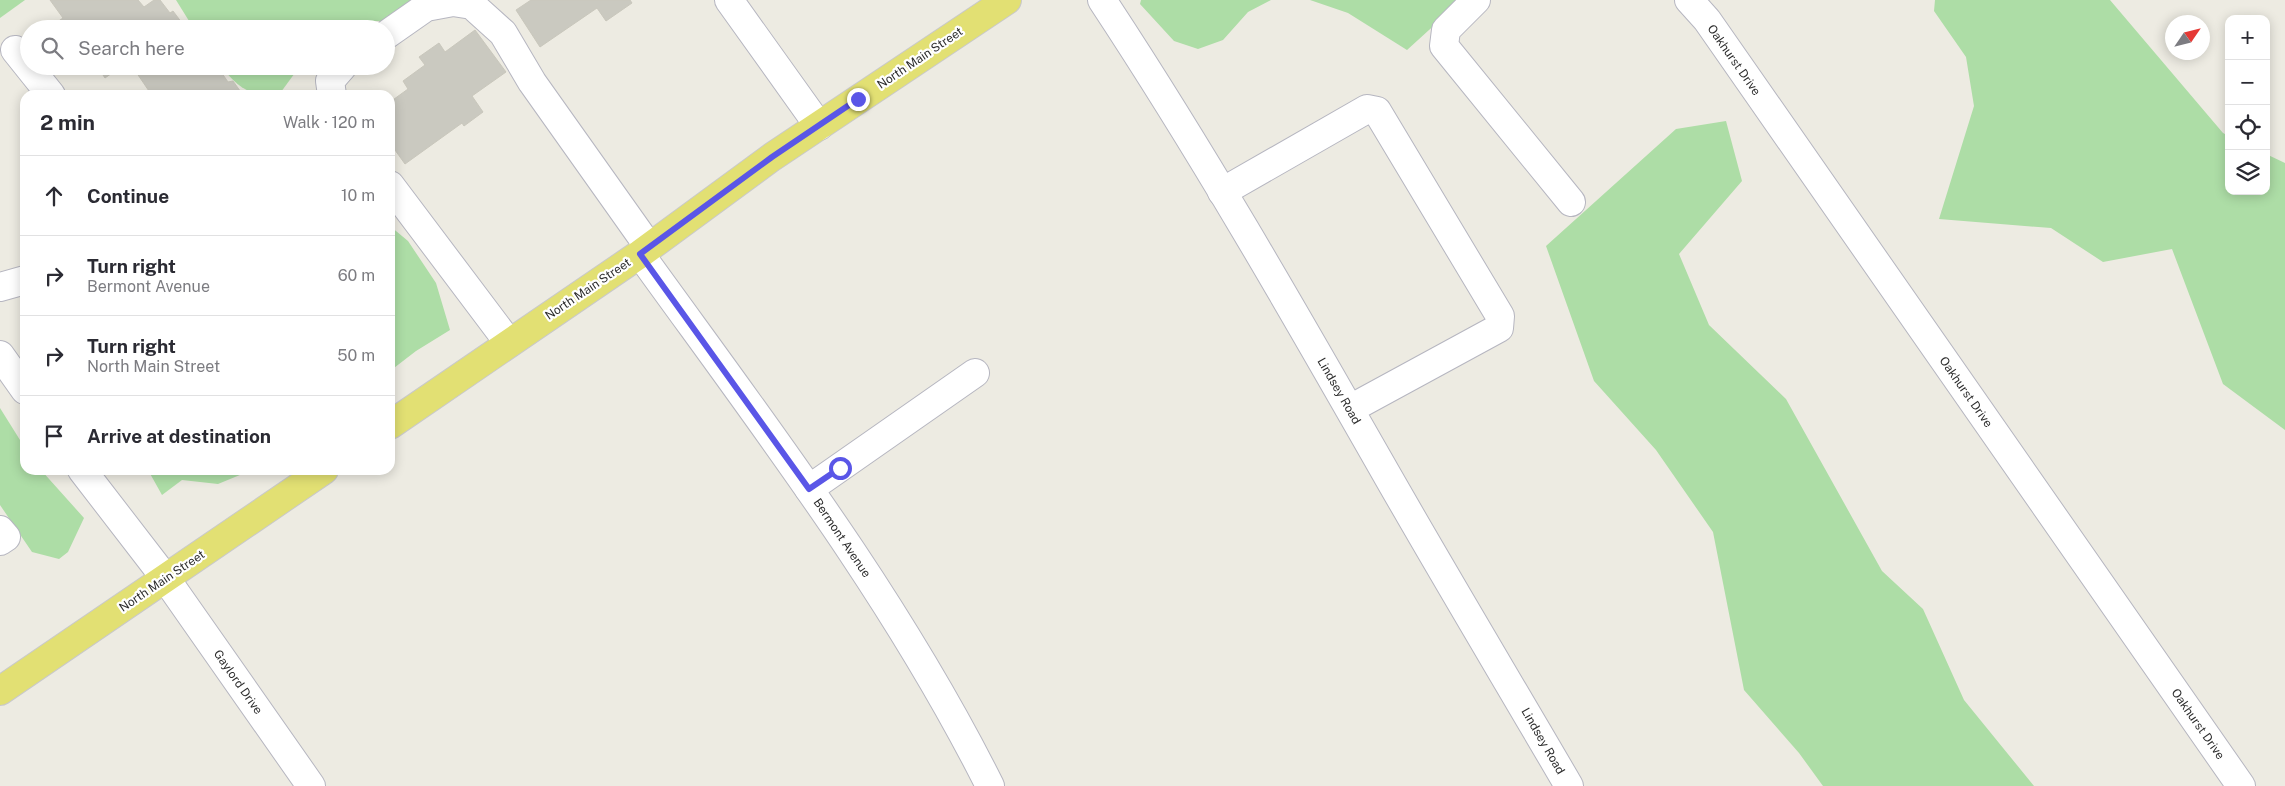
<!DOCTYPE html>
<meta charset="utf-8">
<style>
:root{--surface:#fff;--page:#f7f7f7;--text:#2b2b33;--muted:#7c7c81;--line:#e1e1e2}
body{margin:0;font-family:"Public Sans",sans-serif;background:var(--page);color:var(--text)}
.controls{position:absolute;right:15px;top:15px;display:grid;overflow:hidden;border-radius:10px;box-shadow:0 2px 12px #0003}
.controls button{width:45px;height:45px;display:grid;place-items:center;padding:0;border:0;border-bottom:1px solid var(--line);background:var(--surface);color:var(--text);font:25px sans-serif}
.compass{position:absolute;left:2165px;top:15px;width:45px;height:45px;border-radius:50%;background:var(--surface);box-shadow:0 2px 12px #0003;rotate:55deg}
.stop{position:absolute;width:15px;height:15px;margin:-11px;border:4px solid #5a56e7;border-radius:50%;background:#fff}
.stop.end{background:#5a56e7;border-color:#fff;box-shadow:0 1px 5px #0008}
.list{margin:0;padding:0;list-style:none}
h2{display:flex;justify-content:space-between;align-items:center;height:65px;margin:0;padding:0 20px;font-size:21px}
h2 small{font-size:16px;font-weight:400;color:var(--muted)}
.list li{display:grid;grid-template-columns:32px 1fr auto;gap:15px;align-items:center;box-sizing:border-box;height:80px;padding:0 20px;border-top:1px solid var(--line)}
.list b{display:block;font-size:19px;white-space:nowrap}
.list p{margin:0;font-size:16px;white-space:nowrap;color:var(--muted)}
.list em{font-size:16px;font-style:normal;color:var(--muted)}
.icon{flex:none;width:28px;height:28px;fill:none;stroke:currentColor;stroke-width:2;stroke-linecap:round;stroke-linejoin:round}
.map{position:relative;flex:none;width:2285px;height:786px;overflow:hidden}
.search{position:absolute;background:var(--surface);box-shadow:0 2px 12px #0003;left:20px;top:20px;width:375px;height:55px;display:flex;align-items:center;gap:12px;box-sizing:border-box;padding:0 18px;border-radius:28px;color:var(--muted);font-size:19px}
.panel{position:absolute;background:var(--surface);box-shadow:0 2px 12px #0003;left:20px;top:90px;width:375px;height:385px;border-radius:15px}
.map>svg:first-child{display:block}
.green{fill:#addda6}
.building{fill:#cac9c0;stroke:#c9c7bc}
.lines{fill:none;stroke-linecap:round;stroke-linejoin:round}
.minor-casing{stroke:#b6b6c0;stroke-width:30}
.major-casing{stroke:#c9c9c9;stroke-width:30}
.minor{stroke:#fff;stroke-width:28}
.major{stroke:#e2e073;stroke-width:28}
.route{stroke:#5a56e7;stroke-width:6}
.labels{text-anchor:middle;stroke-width:4.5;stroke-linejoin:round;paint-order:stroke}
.street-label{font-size:12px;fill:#2e2e2e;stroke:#fff}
</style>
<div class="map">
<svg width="2285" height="786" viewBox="0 0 2285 786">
<rect width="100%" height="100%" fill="#edebe2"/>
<g class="green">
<path d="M0,0h25l-25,18z"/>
<path d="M176,0h249l-26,20 -86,4 -2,5h-117z"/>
<path d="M1141,0h130l-23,12 -25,28 -25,9 -24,-8 -34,-37z"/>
<path d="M1310,0h152l-55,50 -59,-37z"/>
<path d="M1935,0h175l113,133 6,3v55h37v-37l19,9v267l-62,-46 -51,-135 -69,13 -52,-34 -112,-9 35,-113 -8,-49 -32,-46z"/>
<path d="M221,66h79l-19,26c-29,7 -43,-4 -60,-26z"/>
<path d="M1726,121l16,60 -63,73 30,71 77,74 96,172 41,38 41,91 70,86h-211l-24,-33 -55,-63 -31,-158 -57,-82 -62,-69 -48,-135 130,-117z"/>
<path d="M390,226l18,15 28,42 14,47 -34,21 -26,20z"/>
<path d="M0,408l25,40v22h16l43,48 -16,34 -9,7 -27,-7 -32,-47z"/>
<path d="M148,470h104l-34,14 -36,-4 -20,15z"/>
</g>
<g class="building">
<path d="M50,0h88l6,7 10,-7h6l10,13 3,-2 12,16 -138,2 16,-11z"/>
<path d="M531,0h99l2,3 -26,18 -9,-13 -57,39 -24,-37z"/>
<path d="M475,30l31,42 -34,24 11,16 -19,14 -2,-3 -57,41 -15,-21v-41l18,-13 -5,-8 22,-16 -6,-8 20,-14 6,9z"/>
<path d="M97,66h25l-17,12z"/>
<path d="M132,66h85l11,16 5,-1 10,14h-94l2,-1z"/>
</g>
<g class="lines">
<g class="minor-casing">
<g id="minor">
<path d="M729,0l90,126"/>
<path d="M1102,0c99,150 188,305 277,461 62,109 127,217 190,325"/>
<path d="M1476,0l-30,30 -2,16 127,156"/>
<path d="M1689,0l18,20 534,766"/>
<path d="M386,35l40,-28 27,-5 19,3 31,28 29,49 117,165"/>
<path d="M15,50l36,45"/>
<path d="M332,95l-2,-14 13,-15"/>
<path d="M390,185l119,158"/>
<path d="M1222,192l145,-83 10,2 123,205 -1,12 -149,81"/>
<path d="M640,254c124,172 255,342 350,532"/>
<path d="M0,287l25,-7"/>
<path d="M0,355l25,35"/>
<path d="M82,470l84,109 145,207"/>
<path d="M809,489l166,-116"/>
<path d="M0,530l6,7 -6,4"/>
</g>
</g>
<g class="major-casing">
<g id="major">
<path d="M390,425l250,-171 132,-97 235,-157"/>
<path d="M0,691l324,-221"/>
</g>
</g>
<use href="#minor" class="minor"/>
<use href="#major" class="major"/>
</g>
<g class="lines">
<path class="route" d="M840,468l-31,21 -169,-235 132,-97 86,-58"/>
</g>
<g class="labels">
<g class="street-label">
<text transform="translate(920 58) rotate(-34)" y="4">North Main Street</text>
<text transform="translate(1734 60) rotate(55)" y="4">Oakhurst Drive</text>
<text transform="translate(588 289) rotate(-34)" y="4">North Main Street</text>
<text transform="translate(1339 391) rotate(60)" y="4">Lindsey Road</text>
<text transform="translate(1966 392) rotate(55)" y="4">Oakhurst Drive</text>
<text transform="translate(842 538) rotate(56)" y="4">Bermont Avenue</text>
<text transform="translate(162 581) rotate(-34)" y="4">North Main Street</text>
<text transform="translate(238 682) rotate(55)" y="4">Gaylord Drive</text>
<text transform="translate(2198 724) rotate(55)" y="4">Oakhurst Drive</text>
<text transform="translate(1543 741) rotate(60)" y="4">Lindsey Road</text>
</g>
</g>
</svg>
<div class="controls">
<button>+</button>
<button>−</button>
<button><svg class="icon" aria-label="locate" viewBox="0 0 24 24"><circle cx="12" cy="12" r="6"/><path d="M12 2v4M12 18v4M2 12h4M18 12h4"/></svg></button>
<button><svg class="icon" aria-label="layers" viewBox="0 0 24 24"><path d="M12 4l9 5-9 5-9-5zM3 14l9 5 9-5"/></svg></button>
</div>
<svg class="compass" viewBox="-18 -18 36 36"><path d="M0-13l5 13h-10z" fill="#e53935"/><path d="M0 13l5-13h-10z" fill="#7c7c81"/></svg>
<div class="stop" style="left:840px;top:468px"></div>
<div class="stop end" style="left:858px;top:99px"></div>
<div class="search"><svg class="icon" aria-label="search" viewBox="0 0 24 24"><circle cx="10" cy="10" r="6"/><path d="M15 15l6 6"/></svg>Search here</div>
<section class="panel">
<h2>2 min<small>Walk · 120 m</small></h2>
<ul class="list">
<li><svg class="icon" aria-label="ahead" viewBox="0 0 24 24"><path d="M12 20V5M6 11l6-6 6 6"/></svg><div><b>Continue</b></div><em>10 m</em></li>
<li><svg class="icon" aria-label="right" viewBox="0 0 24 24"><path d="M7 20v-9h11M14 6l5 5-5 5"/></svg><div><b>Turn right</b><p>Bermont Avenue</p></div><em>60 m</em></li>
<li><svg class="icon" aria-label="right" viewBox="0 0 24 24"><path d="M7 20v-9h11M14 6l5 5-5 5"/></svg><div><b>Turn right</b><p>North Main Street</p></div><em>50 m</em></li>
<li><svg class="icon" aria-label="arrive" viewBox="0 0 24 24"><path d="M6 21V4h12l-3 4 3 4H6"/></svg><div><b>Arrive at destination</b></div></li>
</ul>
</section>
</div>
